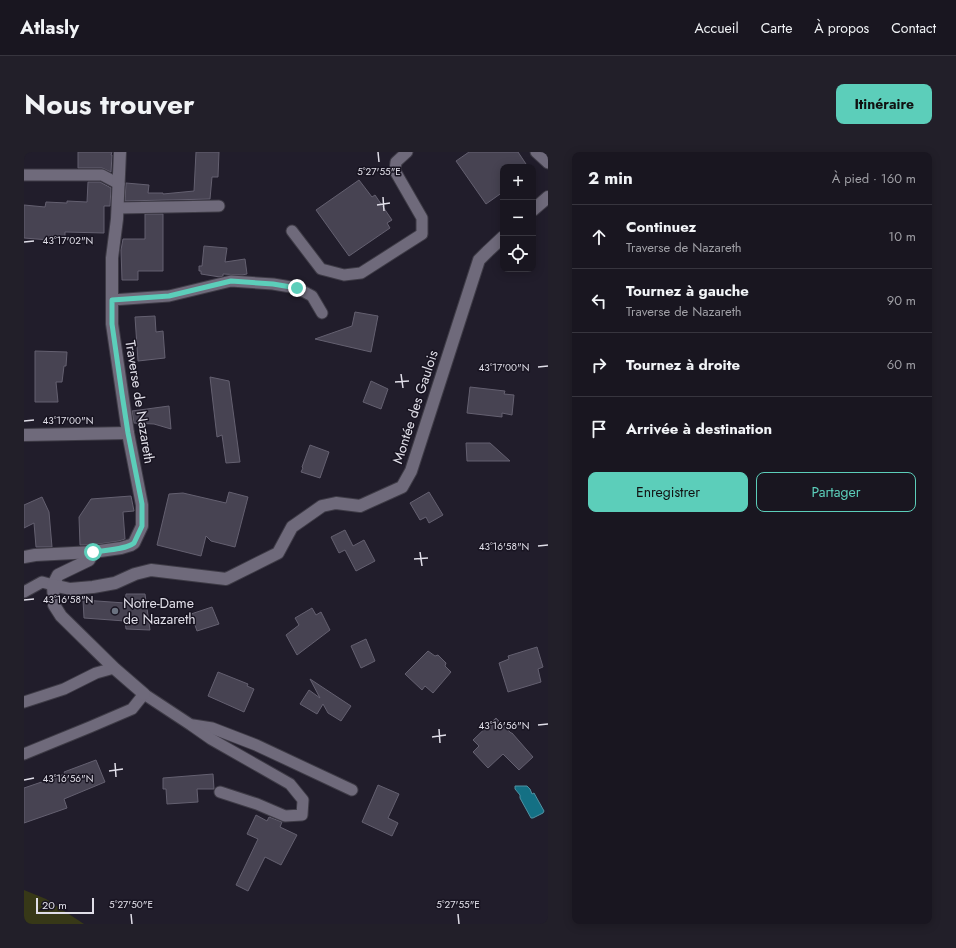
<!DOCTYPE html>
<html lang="fr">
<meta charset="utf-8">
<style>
:root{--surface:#191620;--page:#221f29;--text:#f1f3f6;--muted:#9f9fa5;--line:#37353e;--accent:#5cceba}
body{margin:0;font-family:Jost,sans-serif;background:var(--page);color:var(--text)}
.controls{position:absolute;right:12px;top:12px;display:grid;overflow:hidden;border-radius:8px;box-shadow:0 2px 10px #0003}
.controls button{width:36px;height:36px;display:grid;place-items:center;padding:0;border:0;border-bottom:1px solid var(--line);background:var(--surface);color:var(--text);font:20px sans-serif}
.scale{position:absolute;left:12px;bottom:10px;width:58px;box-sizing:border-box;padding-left:4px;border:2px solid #e0dee8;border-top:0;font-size:11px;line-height:14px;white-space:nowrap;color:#e0dee8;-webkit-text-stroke:3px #181421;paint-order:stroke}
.stop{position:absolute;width:12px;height:12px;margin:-9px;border:3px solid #5cceba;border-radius:50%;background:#fff}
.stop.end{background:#5cceba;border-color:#fff;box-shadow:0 1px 4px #0008}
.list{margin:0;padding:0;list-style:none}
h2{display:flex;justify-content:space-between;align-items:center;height:52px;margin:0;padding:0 16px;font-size:17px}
h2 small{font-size:13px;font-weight:400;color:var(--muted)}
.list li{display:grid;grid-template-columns:26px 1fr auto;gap:12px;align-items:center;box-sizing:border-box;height:64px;padding:0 16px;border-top:1px solid var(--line)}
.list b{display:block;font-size:15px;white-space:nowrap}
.list p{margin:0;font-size:13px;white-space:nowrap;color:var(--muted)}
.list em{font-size:13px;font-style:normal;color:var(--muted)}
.actions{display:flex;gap:8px;padding:12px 16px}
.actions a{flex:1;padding:9px 0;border:1px solid var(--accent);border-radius:8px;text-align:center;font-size:14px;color:var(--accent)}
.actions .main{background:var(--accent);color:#111}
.icon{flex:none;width:22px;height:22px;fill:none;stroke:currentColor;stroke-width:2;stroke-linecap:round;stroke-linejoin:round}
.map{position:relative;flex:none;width:524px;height:772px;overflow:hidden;border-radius:8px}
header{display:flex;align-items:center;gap:24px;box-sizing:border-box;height:56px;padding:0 20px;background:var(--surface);border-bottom:1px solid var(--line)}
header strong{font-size:19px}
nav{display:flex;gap:22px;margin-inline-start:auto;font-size:14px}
.intro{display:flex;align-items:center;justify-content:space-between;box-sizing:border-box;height:96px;padding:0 24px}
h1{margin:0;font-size:28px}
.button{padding:10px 18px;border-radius:8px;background:var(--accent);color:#111;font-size:14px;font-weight:700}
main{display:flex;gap:24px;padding:0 24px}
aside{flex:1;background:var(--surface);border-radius:8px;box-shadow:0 2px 10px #0003}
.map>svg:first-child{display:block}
.green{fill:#373817}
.water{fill:#147084;stroke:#5191a2}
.building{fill:#474352;stroke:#646070}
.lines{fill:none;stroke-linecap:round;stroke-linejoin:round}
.lane-casing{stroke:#3e3b46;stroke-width:13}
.street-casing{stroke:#3e3b46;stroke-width:14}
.lane{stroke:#6f6a7b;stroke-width:11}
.street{stroke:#6f6a7b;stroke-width:12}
.route{stroke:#5cceba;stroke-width:5}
.ticks{fill:none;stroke:#e0dee8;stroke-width:1.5}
.worship-dot{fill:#6b7280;stroke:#181421;stroke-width:1.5}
.labels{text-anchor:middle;stroke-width:3;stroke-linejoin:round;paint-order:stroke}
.street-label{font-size:14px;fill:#e0dee8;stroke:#181421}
.poi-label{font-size:14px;fill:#e0dee8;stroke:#181421;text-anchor:start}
.ticks-label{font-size:10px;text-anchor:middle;fill:#e0dee8;stroke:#181421;stroke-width:3;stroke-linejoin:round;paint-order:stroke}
</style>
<header>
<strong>Atlasly</strong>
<nav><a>Accueil</a><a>Carte</a><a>À propos</a><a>Contact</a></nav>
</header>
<div class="intro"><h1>Nous trouver</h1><a class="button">Itinéraire</a></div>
<main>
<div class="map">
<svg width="524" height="772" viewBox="0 0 524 772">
<rect width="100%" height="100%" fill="#211d2b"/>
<path class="green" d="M0,738l22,9 38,25h-60z"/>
<path class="water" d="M491,634h12l3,3 2,5 2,-1 10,18 -1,2 -10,5h-2l-11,-20v-3l-5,-6z"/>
<g class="building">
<path d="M54,0h34l-1,3h1l-1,17 -9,-4h-24z"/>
<path d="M172,0h23l-1,25h-6l-2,22 -85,2 1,-18 23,2 -1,8h15v1l31,-3z"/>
<path d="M445,0h49l10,15h-25v25l-17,12 -30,-43z"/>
<path d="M335,28l13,17 3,-2 17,25 -5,3 3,5 -41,28 -33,-46z"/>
<path d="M64,30h12l11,6 -1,18h-6v27l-39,-1v5l-15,-1 -1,4 -25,-2v-33l21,2 1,-5 21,1v-2l20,1z"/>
<path d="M121,62h18v57h-25v9h-16l-1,-30 2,-11h22z"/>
<path d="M180,94l23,2 -2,14 20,-3 2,15 -5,1 -19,-1v2l-3,1 -19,-3v-3h-2v-5h3z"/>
<path d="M331,160l23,4 -7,36 -56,-13 37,-13z"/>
<path d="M131,164l1,16 7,-1 2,27 -27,3 -3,-44z"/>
<path d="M11,199l32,1 -1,14h-2l-2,16h-6l2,20h-23z"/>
<path d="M186,225l19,4 11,81 -14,1 -4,-28 -5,2z"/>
<path d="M347,229l17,8 -7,20 -18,-7z"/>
<path d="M446,235l35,4 -1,3 10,1 -2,20 -10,-2v4l-35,-4z"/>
<path d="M145,254l2,23 -17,-5 -20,-1 -2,-12z"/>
<path d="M442,291h24l20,18h-43z"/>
<path d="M286,293l19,7 -9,26 -19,-6 2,-4 -1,-1z"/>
<path d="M205,340l19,5 -13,50 -24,-6 -5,-5 -5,20 -44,-11 12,-51 14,-1 43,10z"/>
<path d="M405,340l14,23 -14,8 -3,-6 -6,3 -10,-17z"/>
<path d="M107,344l3,15 -11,1 2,27 -6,2 -27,4h-12l-1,-28 12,-18z"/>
<path d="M18,345l7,15 3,35h-16l-2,-24 -10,5v-23z"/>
<path d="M321,378l8,16 11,-6 11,21 -19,10 -11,-21 -6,3 -8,-16z"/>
<path d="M102,442h19l5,36 -24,-1 -1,-8 -41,-3 -1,-18 42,3z"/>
<path d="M188,455l7,17 -22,7 -6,-17z"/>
<path d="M288,456l4,7 5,-3 9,18 -33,25 -11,-20 13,-10 -4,-7z"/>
<path d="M342,487l9,22 -14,7 -10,-22z"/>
<path d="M513,495l6,20 -5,2 3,13 -33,10 -9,-29 10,-4 -1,-3z"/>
<path d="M404,499l7,5 3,-1 8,8 -1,3 6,6 -18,21 -8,-7 -3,4 -17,-16z"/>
<path d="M194,520l30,12 -1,2 7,3 -10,23 -36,-16z"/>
<path d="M286,527l41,27 -10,15 -13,-8 -5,-9 -6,10 -17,-10 9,-14 11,8z"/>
<path d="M472,566l15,15h1l21,24 -14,13 -16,-16 -15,14 -15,-16 6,-6 -6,-6z"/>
<path d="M72,608l9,22 -41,17 3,9 -43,15v-35l41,-14 -1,-2z"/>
<path d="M189,622l1,15h-17l1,13 -31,2 -1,-15h-3v-11z"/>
<path d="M354,633l21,9 -11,24 10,5 -6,13 -30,-14z"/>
<path d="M232,663l11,6 2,-4 13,5 -2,5 17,8 -16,30 -16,-8 -17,34 -12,-6 22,-46 -11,-5z"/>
</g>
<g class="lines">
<g class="lane-casing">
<g id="lane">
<path d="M512,0l12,11"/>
<path d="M0,23h78l17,9"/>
<path d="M94,56l101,-2"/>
<path d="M268,79l29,38 23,6 17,-2 61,-39v-16l-27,-47 1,-9 11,-10"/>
<path d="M88,148l57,-4 62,-15 42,3 24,4 15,8 10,17"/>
<path d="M0,440l18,-10 11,3"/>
<path d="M0,550l40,-13 32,-16 18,-5"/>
<path d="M169,573l19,3 44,17 96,45"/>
<path d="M0,602l66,-27 42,-18 12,-15 47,31 20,14 79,45 13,16 -1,15 -17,1 -28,-12 -37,-12"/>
</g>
</g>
<g class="street-casing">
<g id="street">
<path d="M509,58l15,-13"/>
<path d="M0,283l104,-2"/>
<path d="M69,400l-4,8 -31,15 -5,10 1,20 7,11 53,52 30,26"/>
<path d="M0,405l11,-2 58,-3 28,-4 10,-3 3,-2 8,-17v-21l-14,-72 -16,-109v-66l5,-39 3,-67"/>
<path d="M29,433l17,4 23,-2 22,-4 20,-9 16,-4 75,9 52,-26 14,-26 30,-21 14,-3 24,3 42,-19 9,-16 68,-211 8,-8 16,-15"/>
</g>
</g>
<use href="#lane" class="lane"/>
<use href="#street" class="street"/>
</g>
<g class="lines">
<path class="route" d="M69,400c11,-2 32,-2 41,-9l8,-17v-22l-14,-71 -6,-39 -10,-70v-24l57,-4 62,-15 42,3 24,4"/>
</g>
<path class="ticks" d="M354,0l1,10M359,45l1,14M353,53l13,-2M0,90l10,-1M514,215l10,-1M377,222l2,14M371,230l14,-1M0,269l10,-1M514,394l10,-1M396,400l2,14M390,407l14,-1M0,448l10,-1M514,573l10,-1M415,577l1,14M408,585l14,-2M91,611l1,14M85,619l14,-2M0,628l10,-2M107,762l1,10M434,762l1,10"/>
<circle class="worship-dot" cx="91" cy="459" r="4"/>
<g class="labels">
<g class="street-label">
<text transform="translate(116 250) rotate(81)" y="5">Traverse de Nazareth</text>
<text transform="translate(391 255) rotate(-72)" y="5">Montée des Gaulois</text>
</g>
<g class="poi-label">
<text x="99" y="456">Notre-Dame<tspan x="99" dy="16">de Nazareth</tspan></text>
</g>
</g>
<g class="ticks-label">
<text x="355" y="23">5°27'55"E</text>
<text x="44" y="92">43°17'02"N</text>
<text x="480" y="219">43°17'00"N</text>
<text x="44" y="272">43°17'00"N</text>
<text x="480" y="398">43°16'58"N</text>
<text x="44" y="451">43°16'58"N</text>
<text x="480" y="577">43°16'56"N</text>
<text x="44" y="630">43°16'56"N</text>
<text x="107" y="756">5°27'50"E</text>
<text x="434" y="756">5°27'55"E</text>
</g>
</svg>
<div class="controls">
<button>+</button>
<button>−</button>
<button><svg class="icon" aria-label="locate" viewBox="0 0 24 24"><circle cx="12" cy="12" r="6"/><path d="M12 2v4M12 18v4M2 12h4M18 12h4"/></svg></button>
</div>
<div class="scale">20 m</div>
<div class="stop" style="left:69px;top:400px"></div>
<div class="stop end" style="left:273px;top:136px"></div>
</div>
<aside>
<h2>2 min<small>À pied · 160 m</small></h2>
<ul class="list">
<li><svg class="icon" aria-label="ahead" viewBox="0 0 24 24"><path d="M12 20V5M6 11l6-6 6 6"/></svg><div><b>Continuez</b><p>Traverse de Nazareth</p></div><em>10 m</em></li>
<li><svg class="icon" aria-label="left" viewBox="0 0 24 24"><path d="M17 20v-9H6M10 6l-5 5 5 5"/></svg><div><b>Tournez à gauche</b><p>Traverse de Nazareth</p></div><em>90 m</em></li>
<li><svg class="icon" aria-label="right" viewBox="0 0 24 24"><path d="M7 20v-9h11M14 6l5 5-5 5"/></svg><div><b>Tournez à droite</b></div><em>60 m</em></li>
<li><svg class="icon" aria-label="arrive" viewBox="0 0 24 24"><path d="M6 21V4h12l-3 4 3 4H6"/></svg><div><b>Arrivée à destination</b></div></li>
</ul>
<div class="actions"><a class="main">Enregistrer</a><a>Partager</a></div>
</aside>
</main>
